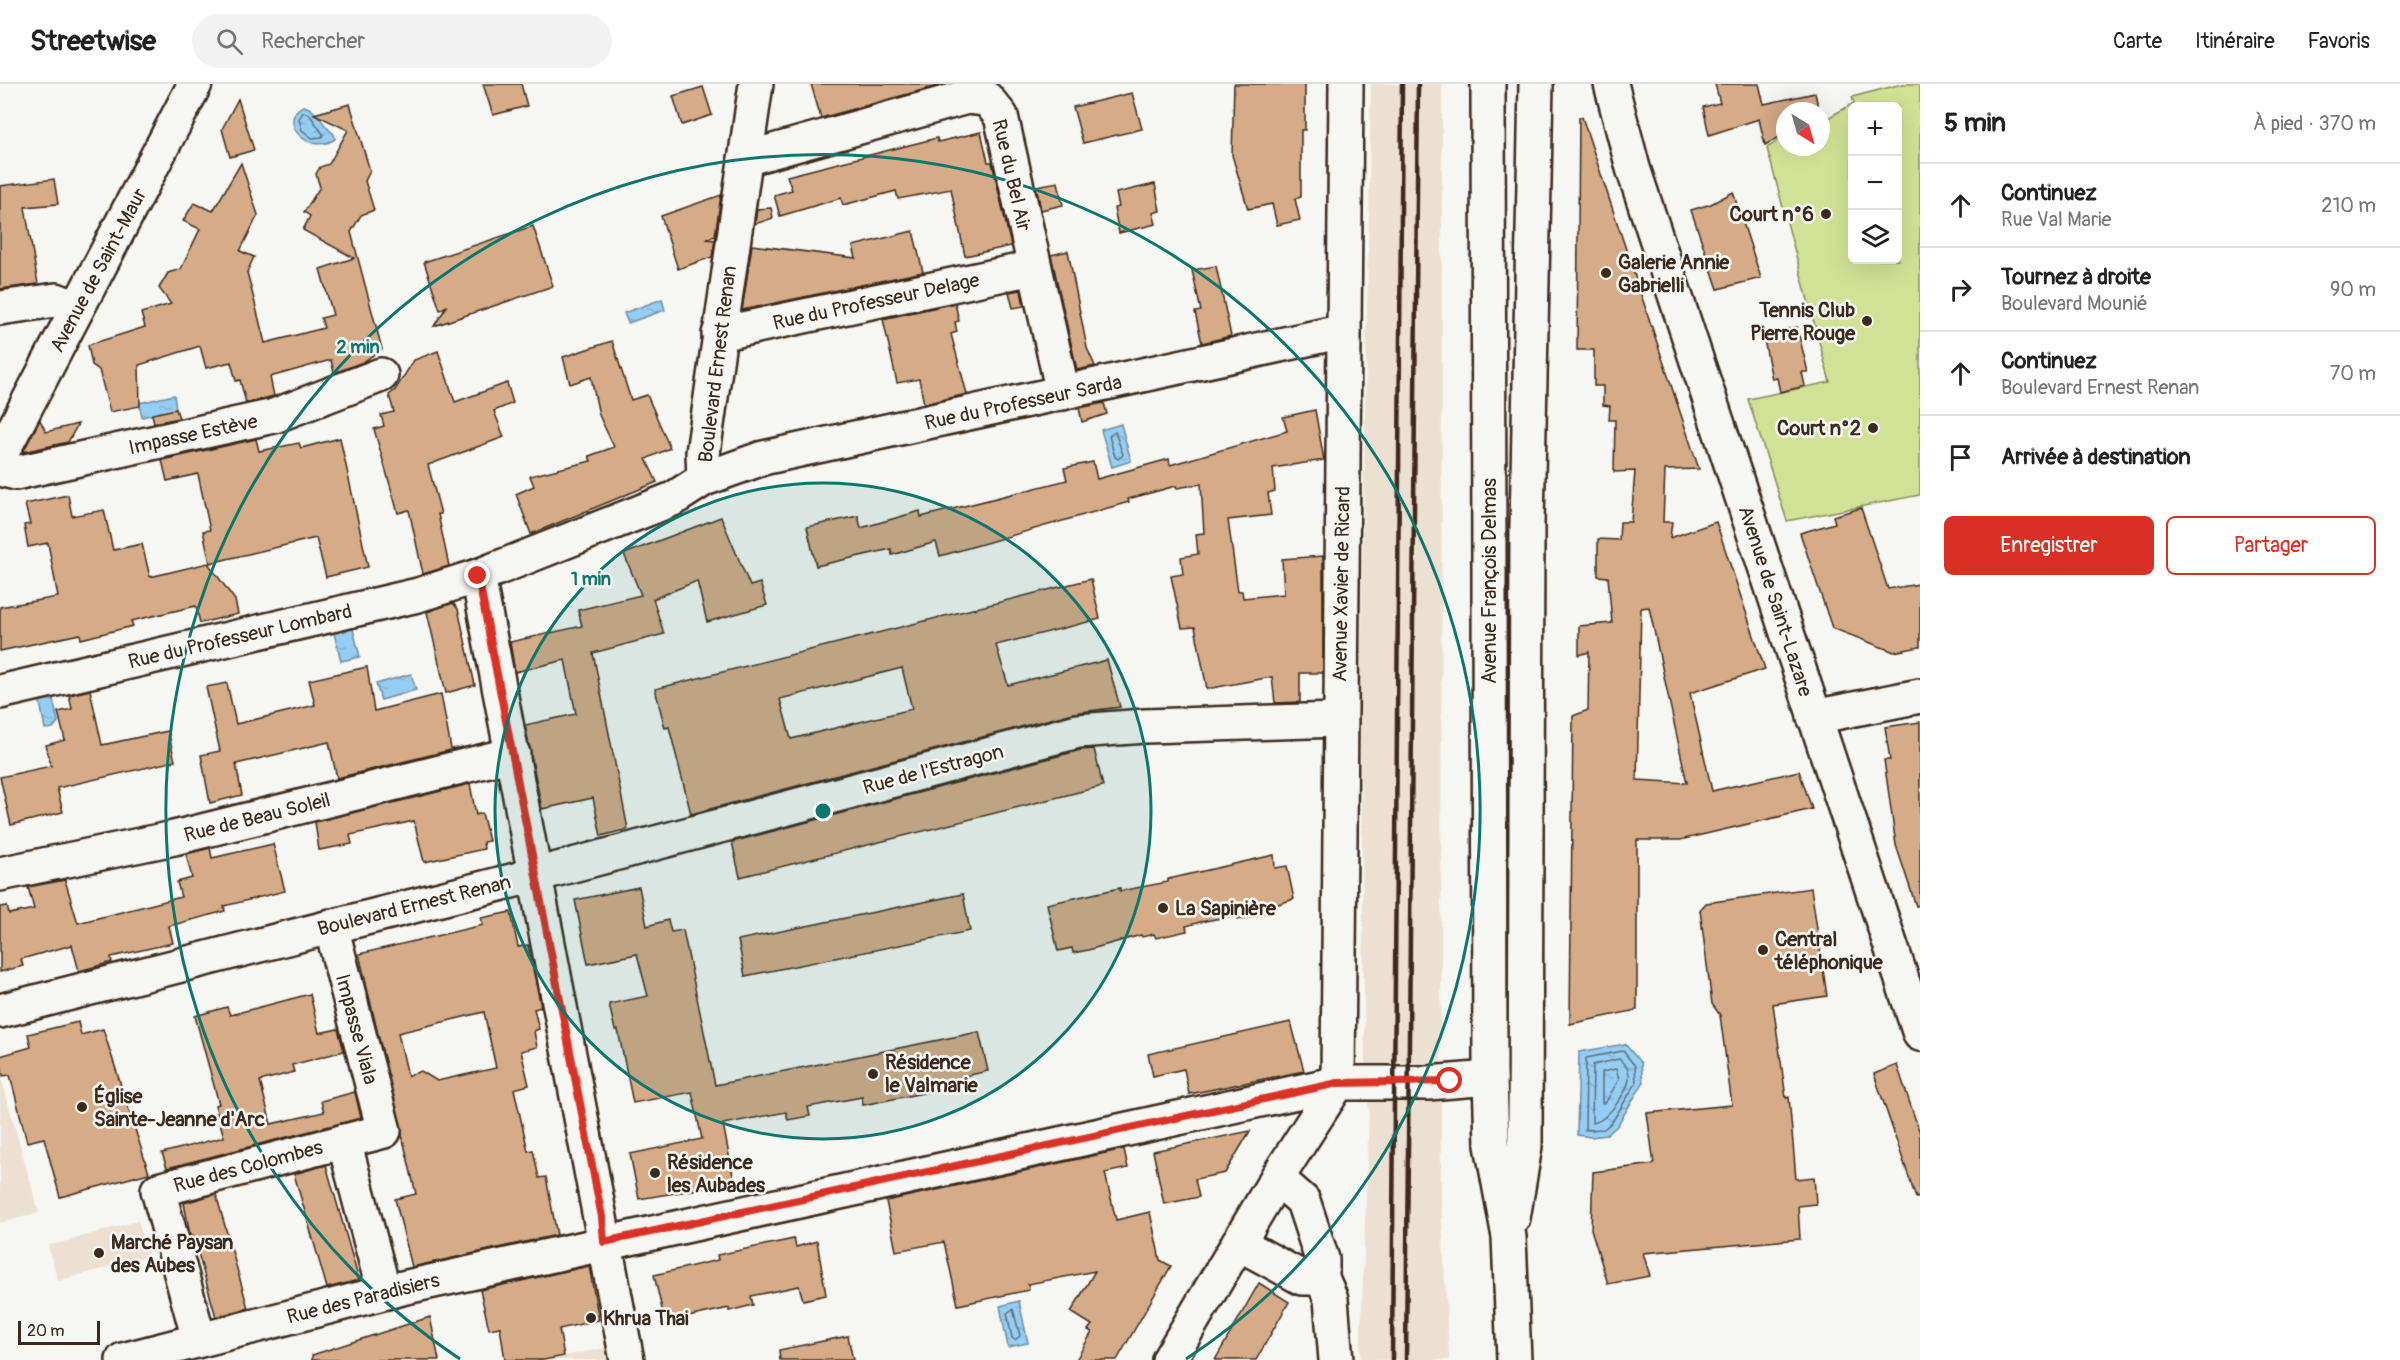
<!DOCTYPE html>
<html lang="fr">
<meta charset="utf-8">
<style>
:root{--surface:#fff;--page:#f2f2f2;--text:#222;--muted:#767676;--line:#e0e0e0;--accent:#d93025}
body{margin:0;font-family:Pangolin,sans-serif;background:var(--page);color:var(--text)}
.controls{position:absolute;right:18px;top:18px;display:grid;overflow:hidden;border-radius:9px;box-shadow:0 6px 24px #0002}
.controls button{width:54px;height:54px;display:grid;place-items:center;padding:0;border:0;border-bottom:2px solid var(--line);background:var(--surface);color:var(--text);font:30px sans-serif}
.compass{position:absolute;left:1776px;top:18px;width:54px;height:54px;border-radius:50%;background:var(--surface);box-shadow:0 6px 24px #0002;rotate:143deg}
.scale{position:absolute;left:18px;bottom:15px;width:82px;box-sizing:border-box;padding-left:6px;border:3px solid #3b2a1e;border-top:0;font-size:16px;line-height:21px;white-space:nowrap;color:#3b2a1e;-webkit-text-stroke:4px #f6f6f2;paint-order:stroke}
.stop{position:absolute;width:18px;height:18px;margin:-14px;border:4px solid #d93025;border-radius:50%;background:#fff}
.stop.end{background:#d93025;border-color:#fff;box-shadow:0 2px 6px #0008}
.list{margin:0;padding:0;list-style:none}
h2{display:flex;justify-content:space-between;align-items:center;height:78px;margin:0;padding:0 24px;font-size:26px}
h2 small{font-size:20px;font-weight:400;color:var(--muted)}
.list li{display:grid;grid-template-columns:39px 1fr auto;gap:18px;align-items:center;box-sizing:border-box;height:84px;padding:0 24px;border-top:2px solid var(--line)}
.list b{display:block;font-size:22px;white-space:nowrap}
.list p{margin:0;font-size:20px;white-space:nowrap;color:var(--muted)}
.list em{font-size:20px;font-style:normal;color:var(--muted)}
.actions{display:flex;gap:12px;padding:18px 24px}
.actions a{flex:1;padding:14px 0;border:2px solid var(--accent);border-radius:9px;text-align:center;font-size:21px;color:var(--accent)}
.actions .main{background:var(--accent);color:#fff}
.icon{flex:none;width:33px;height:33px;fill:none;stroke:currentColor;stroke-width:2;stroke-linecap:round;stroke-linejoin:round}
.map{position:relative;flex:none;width:1920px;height:1276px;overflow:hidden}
header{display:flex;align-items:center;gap:36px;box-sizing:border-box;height:84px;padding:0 30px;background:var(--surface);border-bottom:2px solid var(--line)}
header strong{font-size:28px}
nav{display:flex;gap:33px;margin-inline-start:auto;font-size:21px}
.search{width:420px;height:54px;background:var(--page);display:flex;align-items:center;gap:15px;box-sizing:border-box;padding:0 21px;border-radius:33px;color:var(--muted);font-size:22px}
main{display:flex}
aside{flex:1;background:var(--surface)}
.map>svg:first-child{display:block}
.built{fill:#ece0d2}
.garden{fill:#d1e195;stroke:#86865a;stroke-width:1.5;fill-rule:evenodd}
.water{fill:url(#water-ripples);stroke:#718c9e;stroke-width:1.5}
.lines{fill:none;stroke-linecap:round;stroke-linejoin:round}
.shore{stroke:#5f6c74;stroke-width:1.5}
.building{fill:#d6ab87;stroke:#3b2a1e;stroke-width:1.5;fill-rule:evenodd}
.minor-casing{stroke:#3b2a1e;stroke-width:38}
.major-casing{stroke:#3b2a1e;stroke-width:38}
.minor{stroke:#f6f6f2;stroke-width:33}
.major{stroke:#f6f6f2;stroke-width:33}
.rail{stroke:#3b2a1e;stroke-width:4.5}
.route{stroke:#d93025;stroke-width:8}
.ring{fill:none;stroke:#0f766e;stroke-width:3}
.poi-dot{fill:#3b2a1e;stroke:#f6f6f2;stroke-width:2}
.labels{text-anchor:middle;stroke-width:5;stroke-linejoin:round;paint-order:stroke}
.street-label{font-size:20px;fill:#3b2a1e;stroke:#f6f6f2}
.poi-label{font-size:20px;font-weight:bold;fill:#3b2a1e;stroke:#f6f6f2;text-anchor:start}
.centre{fill:#0f766e;stroke:#f6f6f2;stroke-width:3}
.ring-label{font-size:18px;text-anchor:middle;font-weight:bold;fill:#0f766e;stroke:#f6f6f2;stroke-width:5;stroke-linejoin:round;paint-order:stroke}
</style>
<header>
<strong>Streetwise</strong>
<div class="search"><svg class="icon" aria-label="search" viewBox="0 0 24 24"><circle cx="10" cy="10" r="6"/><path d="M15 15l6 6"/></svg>Rechercher</div>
<nav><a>Carte</a><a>Itinéraire</a><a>Favoris</a></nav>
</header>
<main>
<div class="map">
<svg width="1920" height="1276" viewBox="0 0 1920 1276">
<defs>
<pattern id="water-ripples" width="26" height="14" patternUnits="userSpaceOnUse" patternTransform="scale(1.5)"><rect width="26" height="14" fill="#95cef4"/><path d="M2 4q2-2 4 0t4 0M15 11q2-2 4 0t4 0" fill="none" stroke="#81b1d1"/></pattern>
</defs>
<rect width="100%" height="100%" fill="#f6f6f2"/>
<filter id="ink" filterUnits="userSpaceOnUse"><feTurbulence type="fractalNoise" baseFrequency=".0167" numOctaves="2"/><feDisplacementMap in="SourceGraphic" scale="12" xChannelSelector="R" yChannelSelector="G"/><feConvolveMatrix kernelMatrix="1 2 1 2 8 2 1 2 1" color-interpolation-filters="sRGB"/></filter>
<g filter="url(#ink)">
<g class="built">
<path d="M1371,0h71l-1,1115 8,161h-89l9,-247 -4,-47 -5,-363z"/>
<path d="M0,990l39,139 -39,10z"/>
<path d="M138,1137l10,35 -90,25 -10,-35z"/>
<path d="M605,1264l3,12h-63l19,-4z"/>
</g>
<path class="garden" d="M1902,0h18v411l-133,26 -39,-122 82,-17 -63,-234 18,-12v11h36v-25l33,-19 -2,-6zM1852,22h46v154h-46z"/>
<g class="water">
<path d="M303,22c15,3 19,20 31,28l1,5c-29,18 -58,-20 -32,-33z"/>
<path d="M662,215l3,11 -37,13 -4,-10z"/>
<path d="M174,311l2,14 -34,8 -3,-14z"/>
<path d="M1121,340l10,37 -19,6 -11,-37z"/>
<path d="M352,541l8,32 -19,4 -8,-32z"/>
<path d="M411,590l5,16 -35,10 -5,-16z"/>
<path d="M52,611l6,27 -5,6 -8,1 -6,-32z"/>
<path d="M1625,960l16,19 2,20 -26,43 -10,9 -16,2 -14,-2 2,-83z"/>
<path d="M1019,1217l9,42 -20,4 -8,-41z"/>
</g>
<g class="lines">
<g class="shore">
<path d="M303,28l6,2 14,20 -1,3 -10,1 -10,-8 -3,-11z"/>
<path d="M1115,348l8,23 -5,4 -3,-2 -6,-21z"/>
<path d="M1623,967l12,15 1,17 -24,39 -8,7 -19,1 1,-72z"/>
<path d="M1619,975c6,5 12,12 10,21 -3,14 -23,42 -37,43l1,-58z"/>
<path d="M1616,985l3,10 -13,23 -4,1v-31z"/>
<path d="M1013,1225l7,27 -5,4 -3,-2 -5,-25z"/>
</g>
</g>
<g class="building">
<path d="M483,0h38l6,22 -34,9z"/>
<path d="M811,0h133l-123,34z"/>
<path d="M1234,0h71v46h-4v67l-6,2 5,21 -23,5 -5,-21 -24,5 -16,-54z"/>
<path d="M1715,0h44l5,20 51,-11 4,18h-34v23l-20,11 -6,-26 -50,16 -6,-28 17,-4z"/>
<path d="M703,3l9,28 -30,10 -9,-29z"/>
<path d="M1132,9l10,36 -59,14 -10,-36z"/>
<path d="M238,15l16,51 -24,7 -8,-28z"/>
<path d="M350,20l20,67 -5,10 9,29 -13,5 -10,17 31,117 -19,13 -29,11 -3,-13 -61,17 4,19 -28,7 -6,-23 -4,1 -5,-19 -25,6 -6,-22 -61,19 1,41 -30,6 -11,-42 -7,-5 -4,-20 57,-18 -4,-14 30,-9 -12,-16 9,-15 13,-4 19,-40 -17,-8 11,-18 19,8 28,-48 17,52 -18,36 14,6 -7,15 18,71 59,-15 -3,-10 12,-3 -13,-46 34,-11 -51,-28 7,-14 -6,-4 16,-25 -4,-13 4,-7 9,-3 19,-34 -34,-16z"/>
<path d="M1579,33h3l117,352 -34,1 -2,52h9l-2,16 46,-16 49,147 -75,24 22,98 87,-20 13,38 -132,31h-43v170l-67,14 3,-308 15,-6 1,-58 -10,3v-29l33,-3 -4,-46 -10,-1v-37l21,1 1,-18h11l4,-51 -21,1 1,-52h-6l1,-14 -7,-1v-19h-9v-36h-17zM1649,523l38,176 -50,-3 4,-172z"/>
<path d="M981,48l7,30h4l19,84 -46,10 -14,-67 -53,10 -2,-8 -53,14 -2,-7 -61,18 -6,-21 18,-5 -5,-14 150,-38 1,4z"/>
<path d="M54,95l4,25 -33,3 13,77 -38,5v-103z"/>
<path d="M1058,98l5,23 -22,5 -5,-24z"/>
<path d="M1155,100l5,27 -7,2 3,11 -37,9 -5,-25 5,-1 -3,-14z"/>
<path d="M1733,108l28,86 -43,11 -27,-79 20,-6z"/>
<path d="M721,111l-6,41 -9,3 9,1 -3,17 -34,12 -17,-53z"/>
<path d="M771,124l2,10 -18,6 2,-15z"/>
<path d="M533,142l20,60 -119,40 13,-20 -7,4 -16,-48z"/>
<path d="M913,147l10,41 -181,38 10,-65 104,13 -3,-12z"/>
<path d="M1068,167l19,97 8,18 -18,4 -26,-115z"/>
<path d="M1216,182l15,70 -29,7 -7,-31 6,-1 -9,-41z"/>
<path d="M1021,206l3,16 -11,2 -4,-16z"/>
<path d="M955,219l4,18 -4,1 2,10 -6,2 16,60 -43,10 -5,-25 -22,4 -14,-64z"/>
<path d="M1797,243l11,45h-6l3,14 -25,6 -3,-14 -5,1 -9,-44z"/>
<path d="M612,257l19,59 16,-5 23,53 -24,11 11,23 -126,52 -15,-40 18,-8 -4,-10 61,-15 -2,-5 25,-9 -15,-32 -8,-38 -21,7 -7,-27z"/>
<path d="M438,267l17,51 52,-19 6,20 -19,8 10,26 -76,28 13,49h-3l11,52 -26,8 -14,-64 -11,3 -24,-84 10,-3 -3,-11 13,-3 -5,-17 6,-5 19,-30z"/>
<path d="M1104,319l3,11 -25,8 -3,-14z"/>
<path d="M176,325l3,9 -25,5 -2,-9z"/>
<path d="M1315,326l9,50 -51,8 2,23 -7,2 3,22 -43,5 10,71h4l1,7 41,-4 -2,-35 41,-3v117h-23v29l-25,1 -3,-26 -65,12 -12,-62 -13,1 -11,-52 12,-2 -2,-17 17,-3 -2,-20 8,-1 -3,-49 -24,4 -1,-2 -48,13 1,3 -189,54 -4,-14 -44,13 -1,-6 -75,17 -9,-39 51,-11 3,12 59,-17 1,6 146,-37 -3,-12 29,-6 4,17 72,-20 1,6 117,-34 -4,-14z"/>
<path d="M40,336l6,12 32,-8 -10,18 -45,10z"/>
<path d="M340,354l28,129 -42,10 -10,-39 -106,25 -7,-32 7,-1 -12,-56 -31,7 -5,-21 94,-21 3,12 40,-8 2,5z"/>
<path d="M68,411l4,21 32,-6 9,40 29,-6 8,33 58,-14 27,37 3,14 -38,9 -4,-17 -65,15 2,5 -52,13 -1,-5 -80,17v-44l58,-10 -10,-54 -20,4 -4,-22 6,-1 -5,-20z"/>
<path d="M1861,424l27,81 32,-5v63l-26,5 -62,-24 -32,-95 35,-10 -2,-7z"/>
<path d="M721,433l29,69 10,-3 7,22 -60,17 -10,-41 -44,18 11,35 -71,19 35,176 -27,7 -8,-38 -51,11 -17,-84 51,-11 -11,-54 -50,12 -5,-30 72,-16 -4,-16 63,-15 -17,-41z"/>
<path d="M1091,495l9,40 -104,26 12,40 99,-25 13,47 -47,6 -382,101 -22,-87 -4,1 -10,-39zM902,584l10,41 -121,30 -11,-40z"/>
<path d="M453,519l5,6 17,76 -29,8 -19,-81z"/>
<path d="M367,583l7,44 67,-17 10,55 12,-2 -126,31 -8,-36 -93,22 6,31 -32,8 -9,-48 19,-4 -14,-64 21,-4 9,41 79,-19 -6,-25z"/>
<path d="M90,606l12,55 66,-14 7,30 -118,27 6,24 -52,13 -11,-48 51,-11 -5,-21 19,-5 -7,-28 14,-3 -3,-14z"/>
<path d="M1920,638v183l-4,1 -20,-61 -12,-85h6l-5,-33z"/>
<path d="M1094,665l9,37 -363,91 -8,-35 349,-92z"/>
<path d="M470,700l6,31 6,-2 7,28 -6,1 1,7 -60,13 -10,-41 -64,14 2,9 -33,6 -4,-28z"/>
<path d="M273,760l12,47 -61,15 1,5 -56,15 4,17 -62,14 1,5 -33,9 -7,-26 -51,14 2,7 -23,6v-65l7,-1 2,8 25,-5 -6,-22 37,-7 13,43 103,-26 -4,-15 15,-4 -6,-24 24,-6 2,10z"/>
<path d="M1274,771l1,13 12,-2 7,33 -25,8 1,4 -23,7 -9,1 -1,-4 -37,7 -14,4 1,5 -31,7 -2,-4 -12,3 -1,-2 -53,15 -15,3 -1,-5 -14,3 -11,-47 73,-16v3l48,-9v-3z"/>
<path d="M639,803l8,39 21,-6 3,12 12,-2 32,155 264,-53 9,39 -27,6 2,8 -100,20 -1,-8 -54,10 2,9 -22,4 -2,-8 -63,12 12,62 -24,5v-4l-72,12 -9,-45 72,-15 -10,-47 -59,11 -15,-73h-3l-6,-26 39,-8 -11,-42 -49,10 -13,-64z"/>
<path d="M1811,804l16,108 -54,8 13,94 3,-1 7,82 18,-2 2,27 -18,2 2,33 -157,14 7,23 -42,8 -17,-55 2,-57 61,-8 -7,-51 85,-8 -12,-90 -8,-11 -12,-94 6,-7z"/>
<path d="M963,810l7,37 -225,45 -7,-36z"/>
<path d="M511,828l7,35 10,-2 13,62 -7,2 5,20 -5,2 3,16 -16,4 8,34 -15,4 14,62 5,-1 6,28 7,-1 11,58 -145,32 -17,-68 21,-5 -57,-240 124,-29 -2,-7zM484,928l12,56 -59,13 -16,-10 -13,5 -10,-43z"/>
<path d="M310,910l9,39 19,-4 6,22 -52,14 2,7 -34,9 11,43 53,-12 -3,-11 34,-9 6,26 -194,50 -5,-15 62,-16 -9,-32 4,-1 -24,-88 32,-9 3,8z"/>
<path d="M78,938l3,13 22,-6 46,144 -89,24 -16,-59 -17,4 -17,-67 -7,1 -3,-20 31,-9 -3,-13z"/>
<path d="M1291,938l13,49 -115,23 -5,-25 -31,7 -5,-22z"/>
<path d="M1897,981l23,68v64l-4,1 -42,-124z"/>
<path d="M1250,1047l-25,42 -30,6 4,18 -35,7 -11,-53z"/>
<path d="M1124,1065l4,19 -23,5 11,47 34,-8 10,48 11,6 -54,94h-41l16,-28 -4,-2 4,-5 -21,-13 24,-41 -67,13 1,6 -71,15 -14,-63 -48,9 -10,-50z"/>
<path d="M326,1081l33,115 -32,8 -33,-114z"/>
<path d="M216,1110l32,114 -32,9 -23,-82h-3l-6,-32z"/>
<path d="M794,1155l2,8 21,-6 9,54 -23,5 -4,-14 -48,10 2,9 -24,6v-3l-64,14 -11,-47 64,-15 -1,-5z"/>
<path d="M589,1182l10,54 -40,9 5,27 -20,4h-39l-5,-33 -11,2 -9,-39z"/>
<path d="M1259,1199l30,19 -33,58h-41z"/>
<path d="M430,1233l9,43h-127v-5z"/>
<path d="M848,1252l5,24h-73l-1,-10z"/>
</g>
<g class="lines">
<g class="minor-casing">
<g id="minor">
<path d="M1611,0l22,84 287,866"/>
<path d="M745,75l222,-62 20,2 14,17 62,277"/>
<path d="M0,224l56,-8 21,8"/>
<path d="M719,250l314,-66"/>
<path d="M0,372l195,-372"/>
<path d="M0,385l16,4 258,-57 107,-41"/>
<path d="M704,395l59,-21 581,-127"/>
<path d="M0,608l418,-97 60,-19"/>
<path d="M1814,633l106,-21"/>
<path d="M0,790l174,-36 339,-84"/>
<path d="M0,927l535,-136 -57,-299 195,-77 31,-20 -1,-26 53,-369"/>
<path d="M1338,999l8,-999"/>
<path d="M344,1057l40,151"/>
<path d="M1277,1094l26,23 19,58v19l9,21 5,61"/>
<path d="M1238,1159l64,35h20"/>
<path d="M199,1255l-41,-149 226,-59 -53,-205"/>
<path d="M123,1276l279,-72 936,-205h90l62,-5"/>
<path d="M627,1276l-92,-485 543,-144 67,-5 195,-6"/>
<path d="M1169,1276l108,-182 61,-95"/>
</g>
</g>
<g class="major-casing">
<g id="major">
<path d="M1488,0l2,994 2,67 17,92 5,123"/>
<path d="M1513,1134l12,-72 2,-621 9,-441"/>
</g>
</g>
<use href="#minor" class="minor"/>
<use href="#major" class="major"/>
<g class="rail">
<path d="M1392,1276l10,-1276"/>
<path d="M1406,1276l12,-1276"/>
</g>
</g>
</g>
<g class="lines" filter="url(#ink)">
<path class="route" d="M478,492l124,641 2,25 734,-159 112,-2"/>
</g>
<circle cx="823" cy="727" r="328" fill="#0f766e" fill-opacity=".12"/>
<g class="ring">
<circle cx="823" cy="727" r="328"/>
<path d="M460 1275A657 657 0 1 1 1186 1275"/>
</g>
<g class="poi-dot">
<circle cx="1826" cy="130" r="6"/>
<circle cx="1606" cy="189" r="6"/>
<circle cx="1867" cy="237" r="6"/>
<circle cx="1873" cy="344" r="6"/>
<circle cx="1163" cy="824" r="6"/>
<circle cx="1763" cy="866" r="6"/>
<circle cx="873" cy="990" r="6"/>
<circle cx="82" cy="1023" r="6"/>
<circle cx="655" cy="1089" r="6"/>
<circle cx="99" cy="1169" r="6"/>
<circle cx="591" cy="1234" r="6"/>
</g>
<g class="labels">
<g class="street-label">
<text transform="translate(1012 91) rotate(77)" y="7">Rue du Bel Air</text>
<text transform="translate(98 186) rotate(-62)" y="7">Avenue de Saint-Maur</text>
<text transform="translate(876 217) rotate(-12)" y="7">Rue du Professeur Delage</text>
<text transform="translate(717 280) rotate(-83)" y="7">Boulevard Ernest Renan</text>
<text transform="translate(1023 318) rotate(-12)" y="7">Rue du Professeur Sarda</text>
<text transform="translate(193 350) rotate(-12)" y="7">Impasse Estève</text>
<text transform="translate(1489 497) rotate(-90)" y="7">Avenue François Delmas</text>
<text transform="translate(1341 500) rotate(-89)" y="7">Avenue Xavier de Ricard</text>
<text transform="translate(1776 517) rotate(72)" y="7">Avenue de Saint-Lazare</text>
<text transform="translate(240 552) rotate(-13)" y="7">Rue du Professeur Lombard</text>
<text transform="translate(933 685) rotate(-15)" y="7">Rue de l'Estragon</text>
<text transform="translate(257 733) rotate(-14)" y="7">Rue de Beau Soleil</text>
<text transform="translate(414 821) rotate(-14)" y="7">Boulevard Ernest Renan</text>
<text transform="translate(357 945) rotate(75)" y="7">Impasse Viala</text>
<text transform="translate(248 1082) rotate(-15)" y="7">Rue des Colombes</text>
<text transform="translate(363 1214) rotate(-14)" y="7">Rue des Paradisiers</text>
</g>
<g class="poi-label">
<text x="1814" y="137" text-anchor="end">Court n°6</text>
<text x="1618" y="185">Galerie Annie<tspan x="1618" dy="23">Gabrielli</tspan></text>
<text x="1855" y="233" text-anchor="end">Tennis Club<tspan x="1855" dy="23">Pierre Rouge</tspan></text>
<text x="1861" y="351" text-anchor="end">Court n°2</text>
<text x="1175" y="831">La Sapinière</text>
<text x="1775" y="862">Central<tspan x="1775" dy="23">téléphonique</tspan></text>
<text x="885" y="985">Résidence<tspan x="885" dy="23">le Valmarie</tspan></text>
<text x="94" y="1019">Église<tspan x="94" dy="23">Sainte-Jeanne d'Arc</tspan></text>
<text x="667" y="1085">Résidence<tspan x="667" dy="23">les Aubades</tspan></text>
<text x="111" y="1165">Marché Paysan<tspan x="111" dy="23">des Aubes</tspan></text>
<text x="603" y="1241">Khrua Thai</text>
</g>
</g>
<circle cx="823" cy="727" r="9" class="centre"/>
<g class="ring-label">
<text x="358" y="269">2 min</text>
<text x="591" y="501">1 min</text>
</g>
</svg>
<div class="controls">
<button>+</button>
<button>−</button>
<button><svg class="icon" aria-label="layers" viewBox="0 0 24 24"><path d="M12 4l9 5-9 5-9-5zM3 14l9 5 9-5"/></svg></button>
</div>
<svg class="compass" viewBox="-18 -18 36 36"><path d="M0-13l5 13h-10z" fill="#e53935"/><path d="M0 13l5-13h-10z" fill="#767676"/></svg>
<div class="scale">20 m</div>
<div class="stop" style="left:1450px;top:997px"></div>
<div class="stop end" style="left:478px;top:492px"></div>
</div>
<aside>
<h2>5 min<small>À pied · 370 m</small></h2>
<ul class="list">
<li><svg class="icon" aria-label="ahead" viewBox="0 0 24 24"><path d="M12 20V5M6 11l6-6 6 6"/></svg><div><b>Continuez</b><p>Rue Val Marie</p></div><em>210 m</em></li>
<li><svg class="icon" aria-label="right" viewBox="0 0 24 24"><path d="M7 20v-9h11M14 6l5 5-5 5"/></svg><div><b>Tournez à droite</b><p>Boulevard Mounié</p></div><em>90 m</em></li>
<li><svg class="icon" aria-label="ahead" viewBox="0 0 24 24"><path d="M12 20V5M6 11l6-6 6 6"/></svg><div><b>Continuez</b><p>Boulevard Ernest Renan</p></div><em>70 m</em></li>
<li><svg class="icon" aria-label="arrive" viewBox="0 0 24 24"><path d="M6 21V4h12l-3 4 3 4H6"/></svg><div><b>Arrivée à destination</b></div></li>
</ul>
<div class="actions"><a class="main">Enregistrer</a><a>Partager</a></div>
</aside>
</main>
